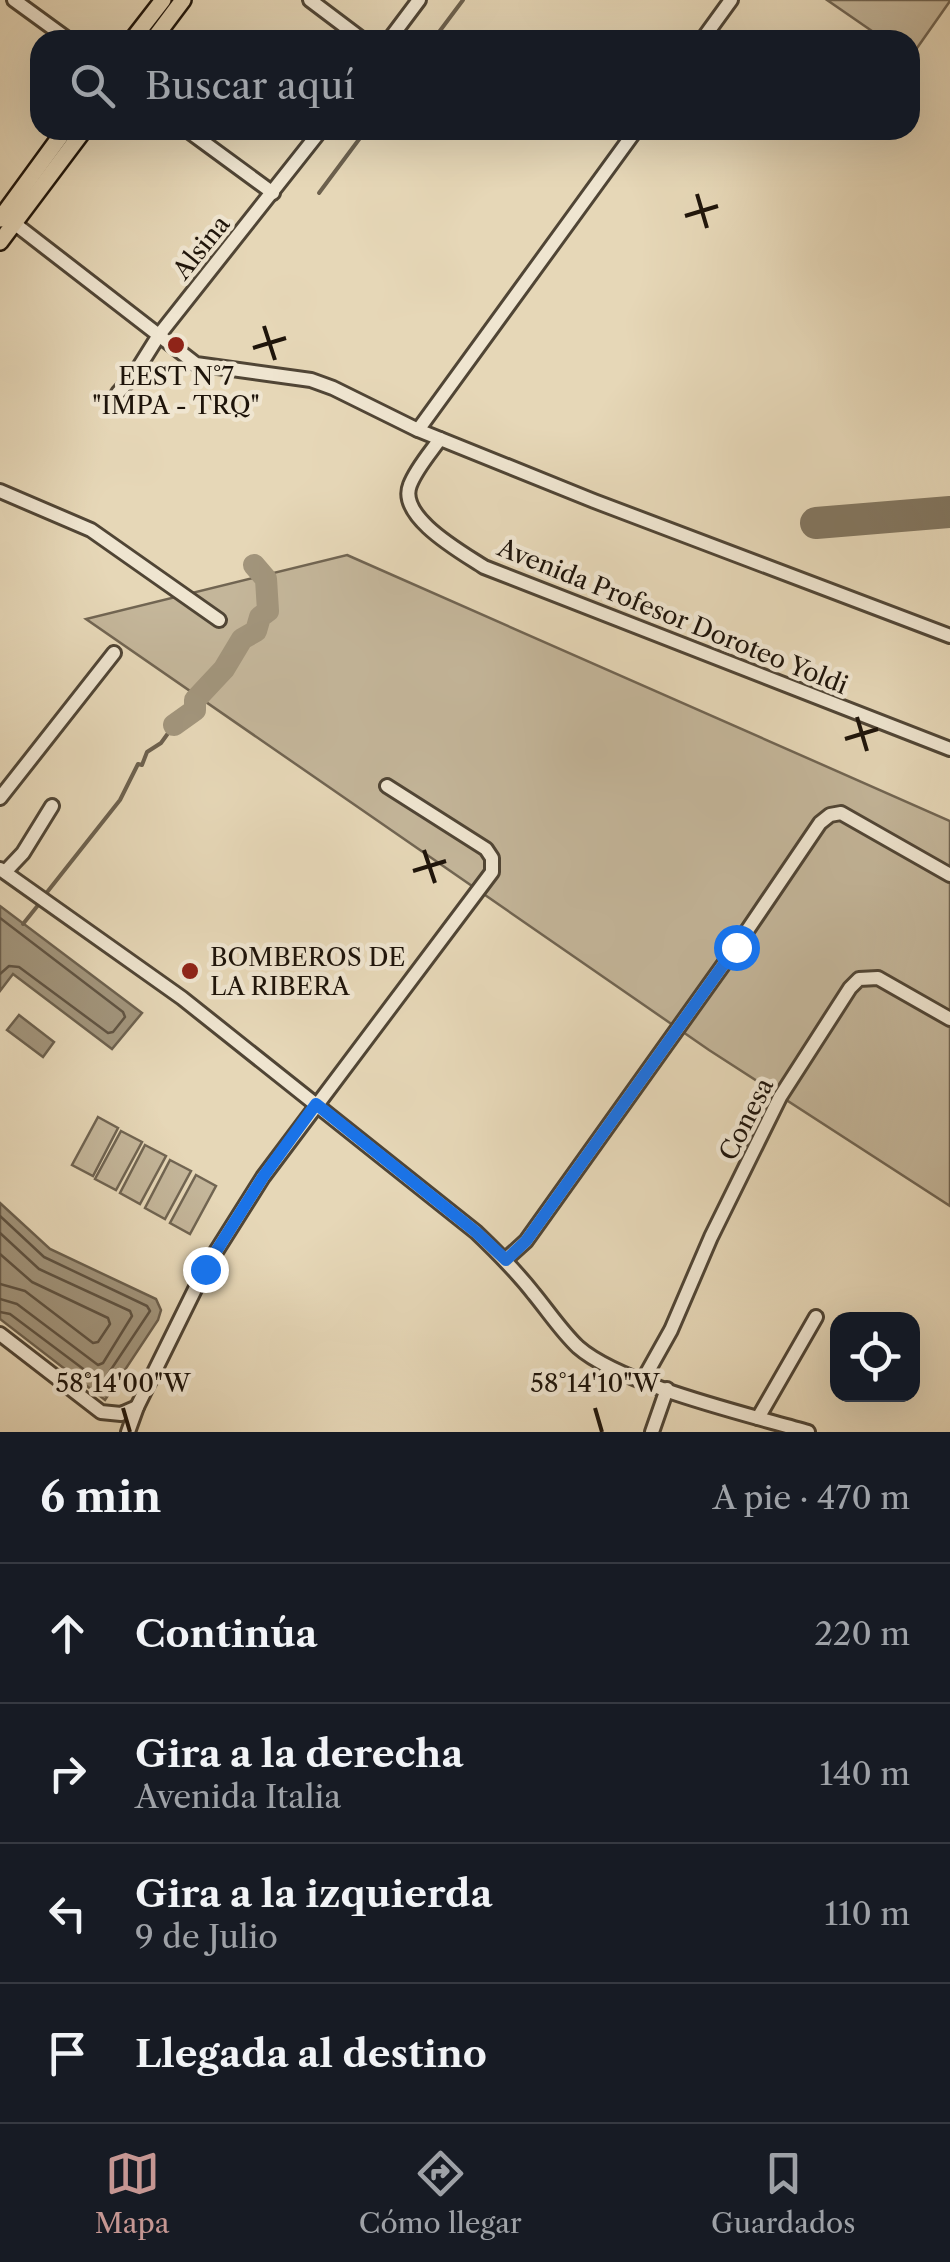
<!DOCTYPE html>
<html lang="es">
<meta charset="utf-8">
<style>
:root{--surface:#171b24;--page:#20242c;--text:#f1f3f6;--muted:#9ea1a6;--line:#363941;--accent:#c59692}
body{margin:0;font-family:"Libre Caslon Text",serif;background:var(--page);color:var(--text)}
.controls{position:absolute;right:30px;bottom:30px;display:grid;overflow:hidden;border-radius:20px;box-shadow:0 10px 40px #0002}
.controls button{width:90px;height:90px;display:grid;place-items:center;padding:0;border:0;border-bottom:2px solid var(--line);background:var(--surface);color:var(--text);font:50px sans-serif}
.stop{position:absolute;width:30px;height:30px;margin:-22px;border:8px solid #1a73e8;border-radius:50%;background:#fff}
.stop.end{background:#1a73e8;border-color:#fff;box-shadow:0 2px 10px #0008}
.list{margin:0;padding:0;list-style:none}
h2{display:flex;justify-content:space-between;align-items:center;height:130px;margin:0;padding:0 40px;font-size:42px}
h2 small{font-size:32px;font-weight:400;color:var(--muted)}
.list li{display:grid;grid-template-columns:65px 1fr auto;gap:30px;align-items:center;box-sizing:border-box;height:140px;padding:0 40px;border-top:2px solid var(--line)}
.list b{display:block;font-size:38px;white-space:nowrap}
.list p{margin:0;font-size:32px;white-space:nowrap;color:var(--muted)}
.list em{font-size:32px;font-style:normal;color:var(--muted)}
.icon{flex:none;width:55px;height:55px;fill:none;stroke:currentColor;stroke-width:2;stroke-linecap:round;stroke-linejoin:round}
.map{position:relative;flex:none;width:950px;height:1432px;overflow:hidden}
.search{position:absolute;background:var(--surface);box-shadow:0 10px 40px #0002;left:30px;right:30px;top:30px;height:110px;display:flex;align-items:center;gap:25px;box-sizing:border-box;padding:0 35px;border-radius:30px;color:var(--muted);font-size:38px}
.sheet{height:690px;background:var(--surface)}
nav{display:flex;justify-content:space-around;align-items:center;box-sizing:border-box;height:140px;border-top:2px solid var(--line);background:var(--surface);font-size:28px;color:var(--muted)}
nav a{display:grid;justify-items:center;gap:5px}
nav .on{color:var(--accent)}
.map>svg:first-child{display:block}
.green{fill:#c4b69a;stroke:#716552;stroke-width:2.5}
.water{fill:#a2957c;stroke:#6d614e;stroke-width:2.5}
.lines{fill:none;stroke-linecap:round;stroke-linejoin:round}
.shore{stroke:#605443;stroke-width:2.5}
.stream{stroke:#6d614e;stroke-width:4}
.river{stroke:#a2957c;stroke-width:22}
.taxiway{stroke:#827660;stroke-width:32}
.minor-casing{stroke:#504535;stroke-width:18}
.major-casing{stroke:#1e140a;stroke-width:20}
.minor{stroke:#efe5d0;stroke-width:12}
.major{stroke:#e6d7b7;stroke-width:15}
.route{stroke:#1a73e8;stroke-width:12}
.ticks{fill:none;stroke:#1e140a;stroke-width:4}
.poi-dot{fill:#8f2418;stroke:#efe5d0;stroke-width:4}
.labels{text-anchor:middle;stroke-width:9;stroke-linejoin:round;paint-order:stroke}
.street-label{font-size:25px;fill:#1e140a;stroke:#efe5d0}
.poi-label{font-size:25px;fill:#1e140a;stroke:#efe5d0}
.ticks-label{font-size:25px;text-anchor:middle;fill:#1e140a;stroke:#efe5d0;stroke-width:9;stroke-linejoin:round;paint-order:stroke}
</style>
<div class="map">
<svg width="950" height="1432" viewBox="0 0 950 1432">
<rect width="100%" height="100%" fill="#e6d7b7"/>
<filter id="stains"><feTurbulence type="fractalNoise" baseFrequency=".002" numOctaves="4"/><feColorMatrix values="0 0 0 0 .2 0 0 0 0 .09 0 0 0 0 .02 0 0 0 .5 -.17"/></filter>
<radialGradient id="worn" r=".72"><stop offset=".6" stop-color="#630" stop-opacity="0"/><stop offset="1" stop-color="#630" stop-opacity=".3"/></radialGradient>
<g class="green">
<path d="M827,0h123v1l-40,57v-18h-25z"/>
<path d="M347,555l603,266v385l-241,-156 -623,-431z"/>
<path d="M98,1117l20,11 -25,48 -21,-11z"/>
<path d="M121,1131l21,11 -26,48 -21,-11z"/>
<path d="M145,1145l21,11 -26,48 -20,-11z"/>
<path d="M170,1160l21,11 -26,48 -20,-11z"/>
<path d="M196,1175l20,11 -26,48 -20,-11z"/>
</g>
<g class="water">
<path d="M0,906l142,107 -30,36 -99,-75 -13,17z"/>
<path d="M19,1015l35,27 -11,15 -36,-27z"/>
<path d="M0,1203l50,46 106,50 5,11 -3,10 -53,80 -105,-81z"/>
</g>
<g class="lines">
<g class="shore">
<path d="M0,918l123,94 2,5 -12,15 -5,1 -89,-66 -10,-1 -9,8"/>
<path d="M0,1216l44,41 103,49 3,5 -48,72 -92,-69 -10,-2"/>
<path d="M0,1233l39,36 91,42 2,5 -29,47 -5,2 -81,-61 -17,-5"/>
<path d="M0,1254l32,28 76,36 2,6 -12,18 -5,1 -68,-52 -25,-7"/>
</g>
<g class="stream">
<path d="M433,40l30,-40"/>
<path d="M319,193l47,-63"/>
<path d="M44,896l76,-96 18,-36 4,1 5,-13 14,-9 13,-18"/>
<path d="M23,924l16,-20"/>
</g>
<path class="river" d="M174,725l21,-15v-10l29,-31 18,-30 14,-8 4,-14 8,-6 -2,-32 -12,-14"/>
<path class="taxiway" d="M816,523l134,-11"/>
<g class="minor-casing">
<g id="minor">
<path d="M14,0l55,40"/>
<path d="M310,0l53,40"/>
<path d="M389,40l30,-40"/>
<path d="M702,40l29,-40"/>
<path d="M187,130l86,63"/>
<path d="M10,220l186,144 115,16 22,8 85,42 176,71 356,135"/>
<path d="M118,393l16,-18 25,-40 162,-205"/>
<path d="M418,430l218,-300"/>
<path d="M440,439c-10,14 -24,30 -30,46 -13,32 53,68 74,82l466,182"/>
<path d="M0,491l91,39 128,90"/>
<path d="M0,798l114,-145"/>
<path d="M0,869l182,129 294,234c21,20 40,39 58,62 14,17 28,38 44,53 43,38 172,68 230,85"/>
<path d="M5,872l18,-19 29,-47"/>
<path d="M505,1260l21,-19 210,-294 84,-124 10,-8 11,-2 109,62"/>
<path d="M0,1334l101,78 20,2 16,-7"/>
<path d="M643,1380l28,-50 40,-93 69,-140 70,-109 9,-9 19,-1 72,41"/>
<path d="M758,1418l58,-101"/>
<path d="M128,1432l9,-25 68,-138 58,-92 229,-305v-14l-6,-9 -99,-63"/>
<path d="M652,1432l15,-43"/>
</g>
</g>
<g class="major-casing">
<g id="major">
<path d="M132,40l31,-40"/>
<path d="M153,40l30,-40"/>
<path d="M0,219l65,-89"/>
<path d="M0,242l84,-112"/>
</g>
</g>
<use href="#minor" class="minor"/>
<use href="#major" class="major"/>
</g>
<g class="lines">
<path class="route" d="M205,1269l58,-92 53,-73 160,128 30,28 20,-19 210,-294"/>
</g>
<path class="ticks" d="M697,194l10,34M685,216l33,-10M264,326l11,34M253,348l33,-10M857,717l10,34M845,739l33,-10M424,850l11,33M413,871l33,-10M123,1408l7,24M595,1408l7,24"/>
<g class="poi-dot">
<circle cx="176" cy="345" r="10"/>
<circle cx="190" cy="971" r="10"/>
</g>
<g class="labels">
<g class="street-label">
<text transform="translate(201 247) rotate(-51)" y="9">Alsina</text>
<text transform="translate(673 616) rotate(22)" y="9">Avenida Profesor Doroteo Yoldi</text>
<text transform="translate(746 1119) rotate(-63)" y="9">Conesa</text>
</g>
<g class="poi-label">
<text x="176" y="385">EEST N°7<tspan x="176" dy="29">"IMPA - TRQ"</tspan></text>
<text x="210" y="966" text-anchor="start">BOMBEROS DE<tspan x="210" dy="29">LA RIBERA</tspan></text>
</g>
</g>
<g class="ticks-label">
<text x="123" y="1392">58°14'00"W</text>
<text x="595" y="1392">58°14'10"W</text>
</g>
<rect width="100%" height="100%" filter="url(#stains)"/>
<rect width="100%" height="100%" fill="url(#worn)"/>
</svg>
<div class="controls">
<button><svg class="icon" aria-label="locate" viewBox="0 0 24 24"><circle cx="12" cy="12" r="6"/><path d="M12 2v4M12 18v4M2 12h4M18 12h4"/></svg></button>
</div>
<div class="stop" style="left:736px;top:947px"></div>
<div class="stop end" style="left:205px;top:1269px"></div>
<div class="search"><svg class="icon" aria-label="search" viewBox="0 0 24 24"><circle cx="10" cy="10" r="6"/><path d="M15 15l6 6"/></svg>Buscar aquí</div>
</div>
<section class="sheet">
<h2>6 min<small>A pie · 470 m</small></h2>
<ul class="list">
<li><svg class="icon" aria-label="ahead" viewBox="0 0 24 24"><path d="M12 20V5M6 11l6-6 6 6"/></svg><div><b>Continúa</b></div><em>220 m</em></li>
<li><svg class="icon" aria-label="right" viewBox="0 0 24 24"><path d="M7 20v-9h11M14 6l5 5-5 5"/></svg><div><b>Gira a la derecha</b><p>Avenida Italia</p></div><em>140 m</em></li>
<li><svg class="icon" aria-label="left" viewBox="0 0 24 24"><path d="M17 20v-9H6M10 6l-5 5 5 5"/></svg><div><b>Gira a la izquierda</b><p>9 de Julio</p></div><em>110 m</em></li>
<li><svg class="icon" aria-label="arrive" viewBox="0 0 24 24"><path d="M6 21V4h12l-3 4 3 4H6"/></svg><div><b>Llegada al destino</b></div></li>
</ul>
</section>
<nav>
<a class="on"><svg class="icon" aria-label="map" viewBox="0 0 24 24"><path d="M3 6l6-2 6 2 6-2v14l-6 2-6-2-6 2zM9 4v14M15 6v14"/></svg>Mapa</a>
<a><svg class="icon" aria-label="directions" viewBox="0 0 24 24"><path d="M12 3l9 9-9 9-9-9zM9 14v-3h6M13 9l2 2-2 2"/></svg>Cómo llegar</a>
<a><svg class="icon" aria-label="saved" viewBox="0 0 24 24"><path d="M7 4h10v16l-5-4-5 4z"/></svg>Guardados</a>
</nav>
